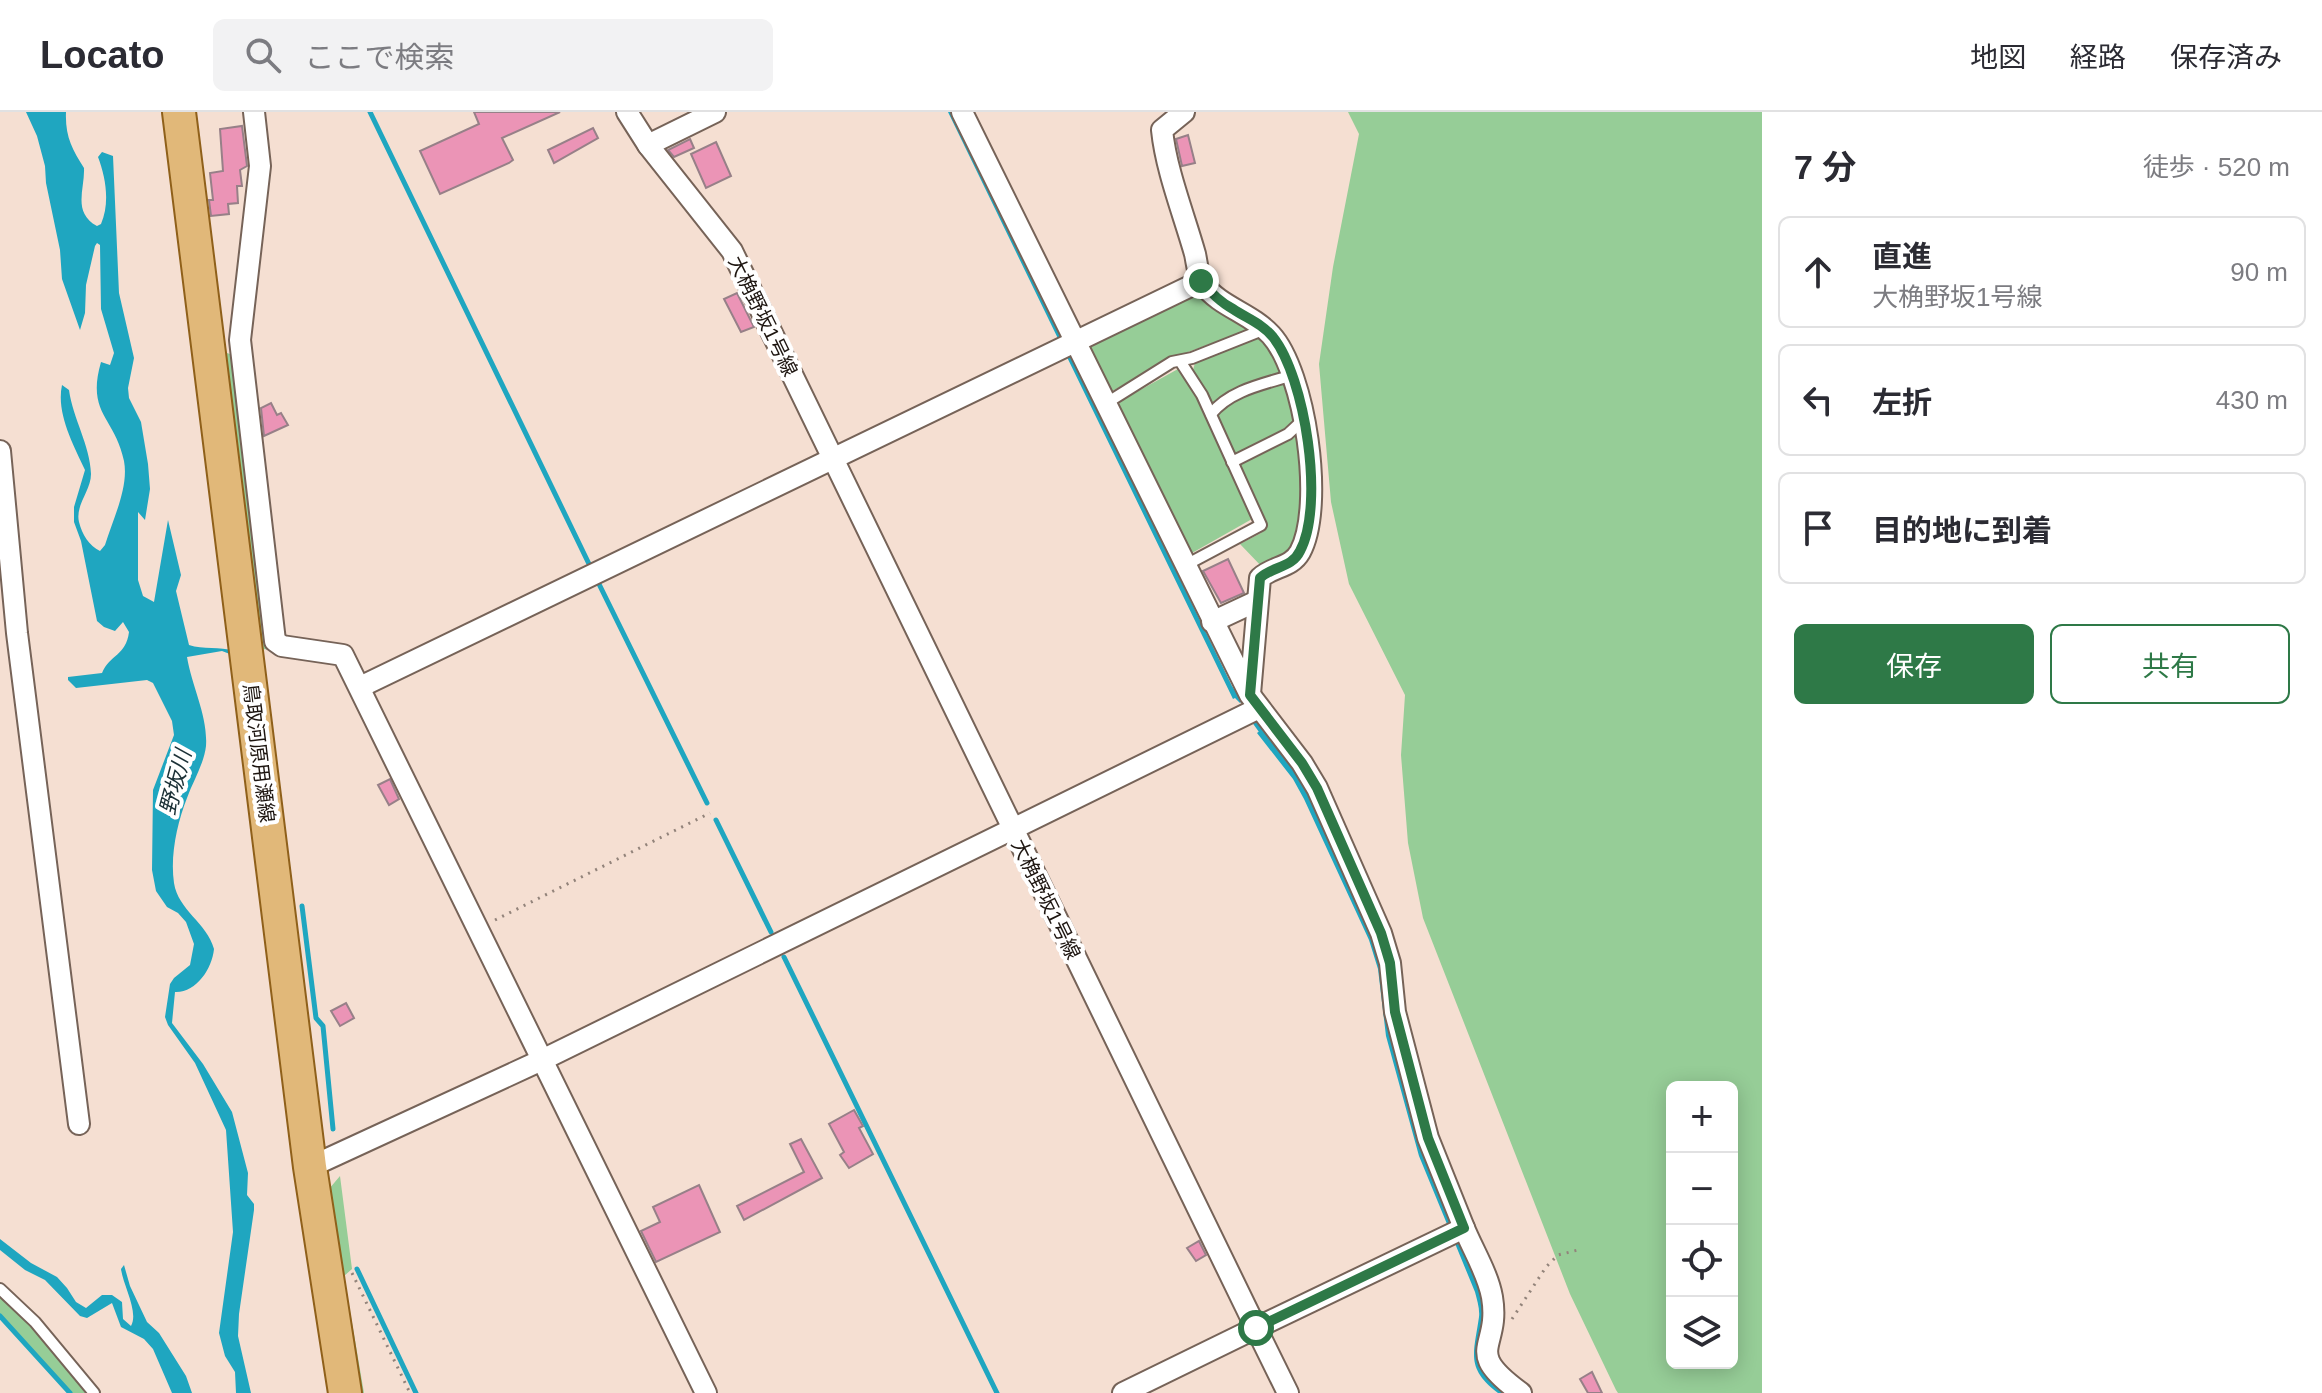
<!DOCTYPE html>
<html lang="ja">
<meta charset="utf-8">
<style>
:root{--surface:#fff;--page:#f2f2f3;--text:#2b2b33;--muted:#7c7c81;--line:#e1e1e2;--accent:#2e7947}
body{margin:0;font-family:Arial,"Noto Sans JP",sans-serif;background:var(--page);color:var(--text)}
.controls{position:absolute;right:24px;bottom:24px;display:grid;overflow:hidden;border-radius:12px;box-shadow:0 4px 20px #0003}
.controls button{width:72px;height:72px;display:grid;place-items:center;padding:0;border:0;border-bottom:2px solid var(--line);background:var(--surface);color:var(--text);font:40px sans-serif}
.stop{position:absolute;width:24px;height:24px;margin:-18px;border:6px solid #2e7947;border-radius:50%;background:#fff}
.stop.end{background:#2e7947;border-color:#fff;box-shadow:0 2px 8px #0008}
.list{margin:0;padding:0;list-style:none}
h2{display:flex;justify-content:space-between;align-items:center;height:104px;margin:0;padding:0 32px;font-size:34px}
h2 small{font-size:26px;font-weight:400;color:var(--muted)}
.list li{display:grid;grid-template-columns:52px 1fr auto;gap:24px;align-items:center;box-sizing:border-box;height:112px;margin:0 16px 16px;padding:0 16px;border:2px solid var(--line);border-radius:12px}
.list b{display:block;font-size:30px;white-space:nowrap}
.list p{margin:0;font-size:26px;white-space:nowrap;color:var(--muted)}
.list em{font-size:26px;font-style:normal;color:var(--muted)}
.actions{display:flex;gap:16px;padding:24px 32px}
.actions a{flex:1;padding:18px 0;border:2px solid var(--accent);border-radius:12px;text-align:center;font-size:28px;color:var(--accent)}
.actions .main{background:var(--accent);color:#fff}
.icon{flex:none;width:44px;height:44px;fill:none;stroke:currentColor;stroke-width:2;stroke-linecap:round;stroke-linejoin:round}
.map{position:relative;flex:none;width:1762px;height:1281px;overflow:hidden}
header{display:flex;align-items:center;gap:48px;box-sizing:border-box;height:112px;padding:0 40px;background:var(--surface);border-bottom:2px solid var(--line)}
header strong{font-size:38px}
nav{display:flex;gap:44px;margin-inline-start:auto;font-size:28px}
.search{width:560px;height:72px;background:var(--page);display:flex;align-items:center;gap:20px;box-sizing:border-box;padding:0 28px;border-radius:12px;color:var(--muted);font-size:30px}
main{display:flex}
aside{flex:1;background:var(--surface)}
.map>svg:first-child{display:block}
.green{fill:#96cd97;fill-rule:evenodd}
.water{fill:#1fa6c0}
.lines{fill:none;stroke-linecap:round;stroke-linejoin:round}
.stream{stroke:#1fa6c0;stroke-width:5}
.building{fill:#eb94b6;stroke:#978088;stroke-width:2}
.service-casing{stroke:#766358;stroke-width:14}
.minor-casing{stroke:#766358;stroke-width:24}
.primary-casing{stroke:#8f601a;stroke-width:36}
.path{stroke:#92837a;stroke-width:3;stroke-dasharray:2 6;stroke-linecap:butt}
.service{stroke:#fff;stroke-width:10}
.minor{stroke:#fff;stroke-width:20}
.primary{stroke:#e1b879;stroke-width:32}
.route{stroke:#2e7947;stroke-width:10}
.labels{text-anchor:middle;stroke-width:8;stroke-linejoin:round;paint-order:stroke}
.street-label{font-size:20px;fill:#1d1510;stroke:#fff}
.water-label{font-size:22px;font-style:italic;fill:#1b3036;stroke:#fff}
</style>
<header>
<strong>Locato</strong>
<div class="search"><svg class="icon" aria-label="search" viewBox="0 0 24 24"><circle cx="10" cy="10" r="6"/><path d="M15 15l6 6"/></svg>ここで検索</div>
<nav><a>地図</a><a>経路</a><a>保存済み</a></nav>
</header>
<main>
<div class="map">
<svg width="1762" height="1281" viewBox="0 0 1762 1281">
<rect width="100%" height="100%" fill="#f5dfd2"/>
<g class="green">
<path d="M1348,0h414v1281h-144l-2,-3 -46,-96 -147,-376 -15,-75 -7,-88 4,-60 -56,-111 -18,-82 -12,-138 14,-97 26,-133zM1672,975h60v276h-60z"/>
<path d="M1199,175l57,40 -87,32 -60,34 -26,-51z"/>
<path d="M1263,222l25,38 -77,33 -18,-35 2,-7z"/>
<path d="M224,240l9,3 52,296 -22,-2z"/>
<path d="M1178,257l18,26 56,124 -67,38 -69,-149 6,-8z"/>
<path d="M1290,267l8,34c-13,23 -40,31 -63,43l-16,-39v-6l14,-12z"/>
<path d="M1300,320l8,58 -13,60 -31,19 -24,-25 21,-11 5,-9 -28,-60z"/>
<path d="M340,1064l12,93 -8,7 20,117h-5l-30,-204z"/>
<path d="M0,1181l26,25 64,75h-18l-72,-79z"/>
</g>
<g class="water">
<path d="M26,0h40c-1,24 6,37 18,56 1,21 -12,44 13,58l4,-2c9,-21 5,-46 -3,-67l4,-5 11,4 6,137 15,65 -6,30 1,10 12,24 7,42 2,25 -5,31 -7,-8v68l5,16 11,6 14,-82 13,55 -5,16 13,54c14,5 31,1 45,6l1,5 -13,-5 -35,6c5,30 21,59 19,89 -2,18 -13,35 -19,52 -10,25 -17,58 -13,85 4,27 33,40 40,66 -2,20 -18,44 -39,43l-3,31 31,41 29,48 16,61 -1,22 7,9v6l-15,104 -1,22 13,57h-15l-1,-21 -10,-16 -6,-23 14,-101 -7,-102 -31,-67 -27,-38 -3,-8 5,-33 4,-6 16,-13 4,-21 -8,-22 -8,-9 -11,-6 -11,-16 -4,-21 1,-80 21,-55 -2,-14 -19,-38 -6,-3 -71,8 -8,-8v-3l34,-4c8,-19 24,-17 27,-41l-6,-10 -8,9 -11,-4 -7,-6 -16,-80 -7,-19v-15l11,-37c-12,-26 -29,-57 -23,-85l7,5c4,29 21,55 22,84 0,17 -16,31 -12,48 3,12 10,24 21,29l5,-6c8,-26 24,-58 19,-84 -9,-44 -38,-47 -23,-99l9,3 4,-12 -13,-44 -1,-64 -3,-2 -2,3 -9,39 -1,28 -5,17 -18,-51 -2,-29 -14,-67 -1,-17 -8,-30z"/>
<path d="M948,0h5l279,574 10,15 -2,2 -5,-5 -2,1z"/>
<path d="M1262,617l38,48 74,159 71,269 35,84 5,24 -7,42 3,12 12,16 14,10h-9c-33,-25 -24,-40 -19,-76 1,-8 -2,-17 -4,-25l-56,-136 -33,-120 -8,-67 -9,-29 -65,-141 -11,-20 -36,-46z"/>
<path d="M0,1127l31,24 26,14 10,11 9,14 10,6 16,-13h10l10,7 1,17 8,7c8,-14 -8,-41 -10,-57l3,-4 6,21 17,36 12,11 27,43 6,17h-20l-19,-44 -9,-10 -23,-12 -9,-24 -25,15 -7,-2 -35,-36 -20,-10 -25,-20z"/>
</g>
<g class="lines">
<g class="stream">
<path d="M370,0l220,454"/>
<path d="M597,468l110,223"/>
<path d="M1252,606l13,18"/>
<path d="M716,708l55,112"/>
<path d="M302,794l14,112 7,8 10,103"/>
<path d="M784,845l213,436"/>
<path d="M357,1157l59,124"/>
<path d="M0,1204l70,77"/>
</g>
</g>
<g class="building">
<path d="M474,0h86l-58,26 11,22 -4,3 -69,31 -20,-43 59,-27z"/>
<path d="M242,14l5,40 -7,4 2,16h-5l1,17 -10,1 1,10 -18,2 -2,-16h4l-3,-27 13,-2 -3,-42z"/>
<path d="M593,16l5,10 -44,25 -6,-13z"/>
<path d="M1188,23l7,28 -13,3 -6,-27z"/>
<path d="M690,27l4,9 -20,9 -6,-7z"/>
<path d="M716,30l15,34 -25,12 -15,-34z"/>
<path d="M737,181l17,34 -13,5 -17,-33z"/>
<path d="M271,291l6,12 4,-2 7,12 -24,11 -3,-28z"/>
<path d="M1228,447l16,34 -23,10 -18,-32z"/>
<path d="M390,667l9,20 -10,6 -11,-20z"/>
<path d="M346,891l8,15 -14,8 -9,-15z"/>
<path d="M854,998l9,16 -4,2 14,26 -24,14 -9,-13 4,-3 -15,-28z"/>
<path d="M801,1027l21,39 -78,42 -7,-14 67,-34 -14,-28z"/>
<path d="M699,1073l21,47 -64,30 -15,-31 19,-9 -7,-15z"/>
<path d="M1199,1129l7,14 -10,6 -9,-13z"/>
<path d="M1592,1260l10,21h-14l-8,-14z"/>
</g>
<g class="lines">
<g class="service-casing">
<g id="service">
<path d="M1180,249l22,34 59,130 -77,41"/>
<path d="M1105,292l67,-42 20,-4 73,-29"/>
<path d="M1211,302c19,-24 53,-30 82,-39"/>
<path d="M1232,350l56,-28 15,-14"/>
<path d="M0,1177l35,33 59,71"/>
</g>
</g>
<g class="minor-casing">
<g id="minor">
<path d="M254,0l6,54 -20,174 35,301 7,5 61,9 363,738"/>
<path d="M627,0l21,33 84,106 524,1077 208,-100c9,22 24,46 28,69 9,53 -31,52 29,96"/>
<path d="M962,0l288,583 52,68 15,25 64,145 9,30 5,49 33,126 36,90"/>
<path d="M1184,0l-22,18c4,40 22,85 33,124 2,9 3,23 8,30 17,23 48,29 68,51 34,37 54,171 29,217 -9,16 -27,14 -40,26l-10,116"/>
<path d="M648,33l67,-33"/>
<path d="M0,339l17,182 62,491"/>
<path d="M1212,510l45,-21"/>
<path d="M360,575l841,-406"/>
<path d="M310,1055l234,-108 715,-351"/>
<path d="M1123,1281l133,-65 32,65"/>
</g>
</g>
<g class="primary-casing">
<path id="primary" d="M179,0l131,1055 35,226"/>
</g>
<g class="path">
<path d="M495,808l215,-107"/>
<path d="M352,1161l58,120"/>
<path d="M1512,1207l34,-52 12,-12 20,-5"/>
</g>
<use href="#service" class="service"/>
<use href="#minor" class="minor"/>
<use href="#primary" class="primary"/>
</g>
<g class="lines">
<path class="route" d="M1201,169c8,10 21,22 32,28 15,10 28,14 40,28 32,40 52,168 27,214 -8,17 -27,15 -40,27l-10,117 52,68 15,25 64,145 9,30 5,49 33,126 36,90 -208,100"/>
</g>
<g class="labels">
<g class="street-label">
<text transform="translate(763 204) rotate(64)" y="7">大桷野坂1号線</text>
<text transform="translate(259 641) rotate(83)" y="7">鳥取河原用瀬線</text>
<text transform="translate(1046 787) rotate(64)" y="7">大桷野坂1号線</text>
</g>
<g class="water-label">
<text transform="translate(175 670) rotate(-75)" y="8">野坂川</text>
</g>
</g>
</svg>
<div class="controls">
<button>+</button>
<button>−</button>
<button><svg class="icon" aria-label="locate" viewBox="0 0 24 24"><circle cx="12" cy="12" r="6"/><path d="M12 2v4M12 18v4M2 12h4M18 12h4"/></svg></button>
<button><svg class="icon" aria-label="layers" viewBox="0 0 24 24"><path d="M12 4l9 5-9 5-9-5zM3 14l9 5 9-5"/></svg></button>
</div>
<div class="stop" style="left:1256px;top:1216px"></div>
<div class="stop end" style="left:1201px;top:169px"></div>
</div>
<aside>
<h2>7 分<small>徒歩 · 520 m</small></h2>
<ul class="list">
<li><svg class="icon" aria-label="ahead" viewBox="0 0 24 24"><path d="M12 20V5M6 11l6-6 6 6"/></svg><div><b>直進</b><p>大桷野坂1号線</p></div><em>90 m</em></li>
<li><svg class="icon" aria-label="left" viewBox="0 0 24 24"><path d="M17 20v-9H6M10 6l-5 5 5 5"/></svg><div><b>左折</b></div><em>430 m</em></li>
<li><svg class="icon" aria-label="arrive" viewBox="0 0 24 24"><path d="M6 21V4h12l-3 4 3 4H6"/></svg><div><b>目的地に到着</b></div></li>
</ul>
<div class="actions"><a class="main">保存</a><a>共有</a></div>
</aside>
</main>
